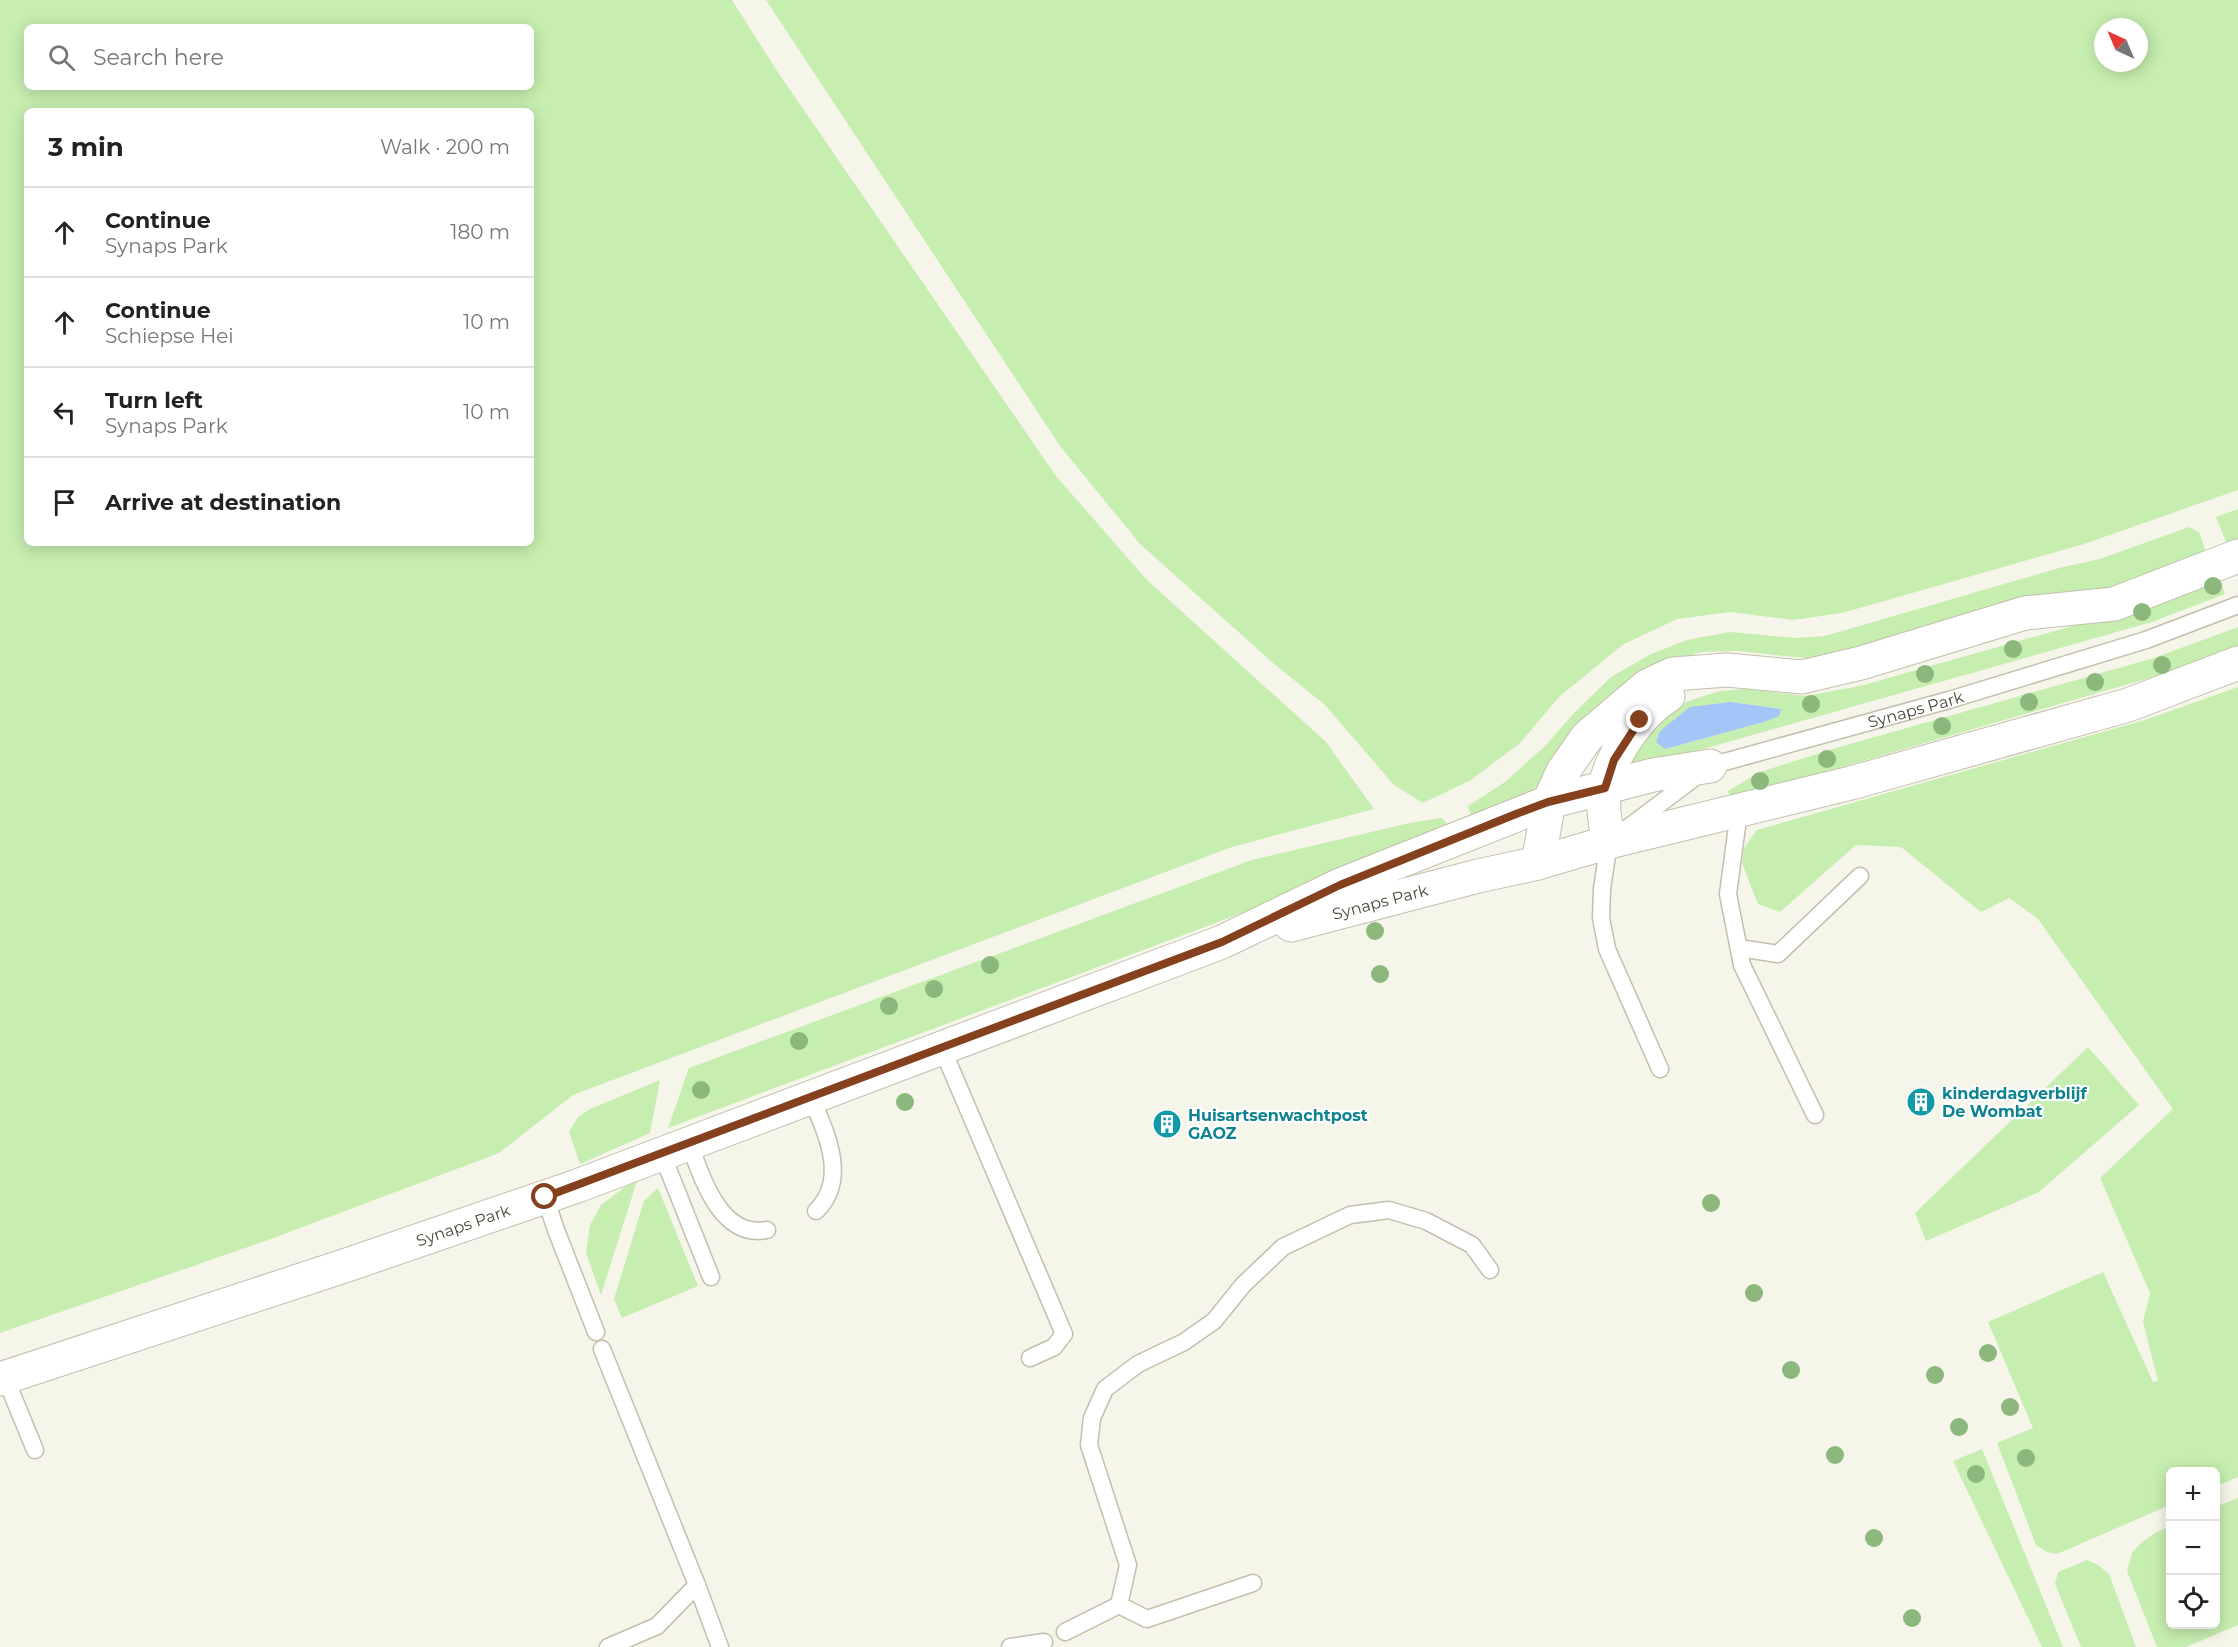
<!DOCTYPE html>
<meta charset="utf-8">
<style>
:root{--surface:#fff;--page:#f6f6f6;--text:#222;--muted:#767676;--line:#e0e0e0}
body{margin:0;font-family:Montserrat,sans-serif;background:var(--page);color:var(--text)}
.controls{position:absolute;right:18px;bottom:18px;display:grid;overflow:hidden;border-radius:9px;box-shadow:0 3px 15px #0003}
.controls button{width:54px;height:54px;display:grid;place-items:center;padding:0;border:0;border-bottom:2px solid var(--line);background:var(--surface);color:var(--text);font:30px sans-serif}
.compass{position:absolute;left:2094px;top:18px;width:54px;height:54px;border-radius:50%;background:var(--surface);box-shadow:0 3px 15px #0003;rotate:316deg}
.stop{position:absolute;width:18px;height:18px;margin:-14px;border:4px solid #85411e;border-radius:50%;background:#fff}
.stop.end{background:#85411e;border-color:#fff;box-shadow:0 2px 6px #0008}
.list{margin:0;padding:0;list-style:none}
h2{display:flex;justify-content:space-between;align-items:center;height:78px;margin:0;padding:0 24px;font-size:26px}
h2 small{font-size:20px;font-weight:400;color:var(--muted)}
.list li{display:grid;grid-template-columns:39px 1fr auto;gap:18px;align-items:center;box-sizing:border-box;height:90px;padding:0 24px;border-top:2px solid var(--line)}
.list b{display:block;font-size:22px;white-space:nowrap}
.list p{margin:0;font-size:20px;white-space:nowrap;color:var(--muted)}
.list em{font-size:20px;font-style:normal;color:var(--muted)}
.icon{flex:none;width:33px;height:33px;fill:none;stroke:currentColor;stroke-width:2;stroke-linecap:round;stroke-linejoin:round}
.map{position:relative;flex:none;width:2238px;height:1647px;overflow:hidden}
.search{position:absolute;background:var(--surface);box-shadow:0 3px 15px #0003;left:24px;top:24px;width:510px;height:66px;display:flex;align-items:center;gap:15px;box-sizing:border-box;padding:0 21px;border-radius:9px;color:var(--muted);font-size:22px}
.panel{position:absolute;background:var(--surface);box-shadow:0 3px 15px #0003;left:24px;top:108px;width:510px;height:438px;border-radius:9px}
.map>svg:first-child{display:block}
.green{fill:#c6eeb0;fill-rule:evenodd}
.water{fill:#a3c5f7}
.lines{fill:none;stroke-linecap:round;stroke-linejoin:round}
.service-casing{stroke:#c3bfac;stroke-width:19}
.minor-casing{stroke:#c3bfac;stroke-width:35}
.service{stroke:#fff;stroke-width:16}
.minor{stroke:#fff;stroke-width:33}
.tree{fill:#8cb77d}
.route{stroke:#85411e;stroke-width:8}
.labels{text-anchor:middle;stroke-width:4.5;stroke-linejoin:round;paint-order:stroke}
.street-label{font-size:16px;fill:#4c4737;stroke:#fff}
.culture-label{font-size:16px;font-weight:bold;fill:#0d838f;stroke:#fff;text-anchor:start}
</style>
<div class="map">
<svg width="2238" height="1647" viewBox="0 0 2238 1647">
<rect width="100%" height="100%" fill="#f6f5ea"/>
<g class="green">
<path d="M0,0h732l45,71 279,405 91,104 179,162 48,67 -142,38 -659,248 -74,58 -231,87 -268,93zM27,27h504v60h-504zM27,111h504v432h-504z"/>
<path d="M766,0h1472v490l-154,54 -242,69 -49,7 -63,-8 -53,7 -53,25 -64,52 -41,48 -48,36 -48,23 -29,-18 -69,-80 -52,-42 -133,-119 -80,-98zM2103,27h36v36h-36z"/>
<path d="M2238,509v37l-9,3 -13,-32z"/>
<path d="M2189,527l10,5 9,26 -92,33 -280,62 -31,5 -67,-7 -37,1 -45,15 -111,113 -23,19 -50,21 -4,-14 37,-24 39,-35 31,-35 36,-35 40,-23 36,-14 43,-8 68,6 27,-2 234,-68 41,-9z"/>
<path d="M2218,577l7,17 -73,28 -523,148 4,-18 34,-38 21,-13 32,-10 27,-2 58,7 55,-10 276,-78zM1731,702l50,7 -3,7 -14,6 -99,27z"/>
<path d="M2238,627v22l-43,16 -464,134 -3,-8 32,-19 76,-24 318,-90z"/>
<path d="M2238,687v790l-22,9v-14h-46v33l-113,49 -10,-2 -11,-7 -39,-102 36,-15 -45,-106 115,-50 50,110 5,-1 -15,-59 7,-29 -50,-115 73,-69 -135,-190 -29,-21 -28,14 -80,-65 -45,-2 -76,67 -22,-8 -16,-41 2,-15 13,-18 391,-111z"/>
<path d="M1442,818l10,11 -175,71 -609,228 21,-60 563,-208 162,-38z"/>
<path d="M2088,1047l51,58 -100,87 -113,49 -11,-28z"/>
<path d="M660,1080l-10,53 -70,31 -11,-32 9,-15 12,-8z"/>
<path d="M637,1181l-36,114 -15,-42 4,-28 11,-20 25,-19z"/>
<path d="M658,1188l40,98 -76,32 -8,-19 30,-98z"/>
<path d="M1982,1449l81,198h-21l-89,-186z"/>
<path d="M2238,1498v127l-52,22h-29l-30,-76 5,-18 9,-10 14,-10 15,-7v98h46v-117z"/>
<path d="M2087,1560l11,5 11,9 27,73h-55l-26,-63 3,-12z"/>
</g>
<path class="water" d="M1731,702l50,7 -2,7 -15,6 -99,27 -9,-7 4,-11 30,-24z"/>
<g class="lines">
<g class="service-casing">
<g id="service">
<path d="M1739,811l-11,83 14,71 73,150"/>
<path d="M1739,948l39,6 82,-78"/>
<path d="M942,1048l122,286 -10,13 -24,11"/>
<path id="s1" d="M1660,1069l-53,-120 -6,-31 1,-29 7,-47 101,-76 239,-66 197,-60 92,-35"/>
<path d="M811,1097c15,36 38,82 5,114"/>
<path d="M689,1143c13,34 31,96 78,87"/>
<path d="M662,1154l49,123"/>
<path d="M545,1197l11,33 40,102"/>
<path d="M602,1349l95,236 23,62"/>
<path d="M5,1377l30,73"/>
<path d="M1119,1605l28,14 106,-36"/>
<path d="M1065,1632l54,-27 9,-40 -39,-120 3,-27 13,-29 33,-25 46,-22 30,-21 29,-36 40,-38 67,-32 39,-5 37,11 46,24 18,25"/>
<path d="M608,1647l49,-21 40,-41"/>
<path d="M1010,1647l34,-5"/>
</g>
</g>
<g class="minor-casing">
<g id="minor">
<path d="M1609,842c-4,-17 -7,-39 -4,-56 7,-33 35,-73 63,-90"/>
<path d="M1538,863l11,-61 13,-29 25,-36 60,-51 26,-12 54,-4 75,7 59,-14 164,-50 89,-9 124,-48"/>
<path id="s2" d="M1291,925l187,-49 60,-13 71,-21 242,-59 277,-78 110,-42"/>
<path id="s3" d="M0,1379l350,-115 227,-78 645,-244 118,-57 209,-83 104,-27 57,-9"/>
</g>
</g>
<use href="#service" class="service"/>
<use href="#minor" class="minor"/>
</g>
<g class="tree">
<circle cx="2213" cy="586" r="9"/>
<circle cx="2142" cy="612" r="9"/>
<circle cx="2013" cy="649" r="9"/>
<circle cx="2162" cy="665" r="9"/>
<circle cx="1925" cy="674" r="9"/>
<circle cx="2095" cy="682" r="9"/>
<circle cx="2029" cy="702" r="9"/>
<circle cx="1811" cy="704" r="9"/>
<circle cx="1942" cy="726" r="9"/>
<circle cx="1827" cy="759" r="9"/>
<circle cx="1760" cy="781" r="9"/>
<circle cx="1375" cy="931" r="9"/>
<circle cx="990" cy="965" r="9"/>
<circle cx="1380" cy="974" r="9"/>
<circle cx="934" cy="989" r="9"/>
<circle cx="889" cy="1006" r="9"/>
<circle cx="799" cy="1041" r="9"/>
<circle cx="701" cy="1090" r="9"/>
<circle cx="905" cy="1102" r="9"/>
<circle cx="1711" cy="1203" r="9"/>
<circle cx="1754" cy="1293" r="9"/>
<circle cx="1988" cy="1353" r="9"/>
<circle cx="1791" cy="1370" r="9"/>
<circle cx="1935" cy="1375" r="9"/>
<circle cx="2010" cy="1407" r="9"/>
<circle cx="1959" cy="1427" r="9"/>
<circle cx="1835" cy="1455" r="9"/>
<circle cx="2026" cy="1458" r="9"/>
<circle cx="1976" cy="1474" r="9"/>
<circle cx="1874" cy="1538" r="9"/>
<circle cx="1912" cy="1618" r="9"/>
</g>
<g class="lines">
<path class="route" d="M545,1197l677,-255 118,-57 176,-71 32,-12 57,-14 9,-28 26,-40"/>
</g>
<defs>
<g id="building-disc" transform="scale(1.5)"><circle r="9.5" fill="#0f9aa8" stroke="#fff"/><path d="M-4-6H4V6H1V3H-1V6H-4ZM-2.5-4.3h1.7v1.8h-1.7ZM.8-4.3h1.7v1.8H.8ZM-2.5-1h1.7V.8h-1.7ZM.8-1h1.7V.8H.8Z" fill="#fff"/></g>
</defs>
<g fill-rule="evenodd">
<use href="#building-disc" x="1921" y="1102"/>
<use href="#building-disc" x="1167" y="1124"/>
</g>
<g class="labels">
<g class="street-label">
<text dy="6" stroke="none"><textPath href="#s1" startOffset="579">Synaps Park</textPath></text>
<text dy="6" stroke="none"><textPath href="#s2" startOffset="92">Synaps Park</textPath></text>
<text dy="6" stroke="none"><textPath href="#s3" startOffset="488">Synaps Park</textPath></text>
</g>
<g class="culture-label">
<text x="1942" y="1099">kinderdagverblijf<tspan x="1942" dy="18">De Wombat</tspan></text>
<text x="1188" y="1121">Huisartsenwachtpost<tspan x="1188" dy="18">GAOZ</tspan></text>
</g>
</g>
</svg>
<div class="controls">
<button>+</button>
<button>−</button>
<button><svg class="icon" aria-label="locate" viewBox="0 0 24 24"><circle cx="12" cy="12" r="6"/><path d="M12 2v4M12 18v4M2 12h4M18 12h4"/></svg></button>
</div>
<svg class="compass" viewBox="-18 -18 36 36"><path d="M0-13l5 13h-10z" fill="#e53935"/><path d="M0 13l5-13h-10z" fill="#767676"/></svg>
<div class="stop" style="left:545px;top:1197px"></div>
<div class="stop end" style="left:1640px;top:720px"></div>
<div class="search"><svg class="icon" aria-label="search" viewBox="0 0 24 24"><circle cx="10" cy="10" r="6"/><path d="M15 15l6 6"/></svg>Search here</div>
<section class="panel">
<h2>3 min<small>Walk · 200 m</small></h2>
<ul class="list">
<li><svg class="icon" aria-label="ahead" viewBox="0 0 24 24"><path d="M12 20V5M6 11l6-6 6 6"/></svg><div><b>Continue</b><p>Synaps Park</p></div><em>180 m</em></li>
<li><svg class="icon" aria-label="ahead" viewBox="0 0 24 24"><path d="M12 20V5M6 11l6-6 6 6"/></svg><div><b>Continue</b><p>Schiepse Hei</p></div><em>10 m</em></li>
<li><svg class="icon" aria-label="left" viewBox="0 0 24 24"><path d="M17 20v-9H6M10 6l-5 5 5 5"/></svg><div><b>Turn left</b><p>Synaps Park</p></div><em>10 m</em></li>
<li><svg class="icon" aria-label="arrive" viewBox="0 0 24 24"><path d="M6 21V4h12l-3 4 3 4H6"/></svg><div><b>Arrive at destination</b></div></li>
</ul>
</section>
</div>
